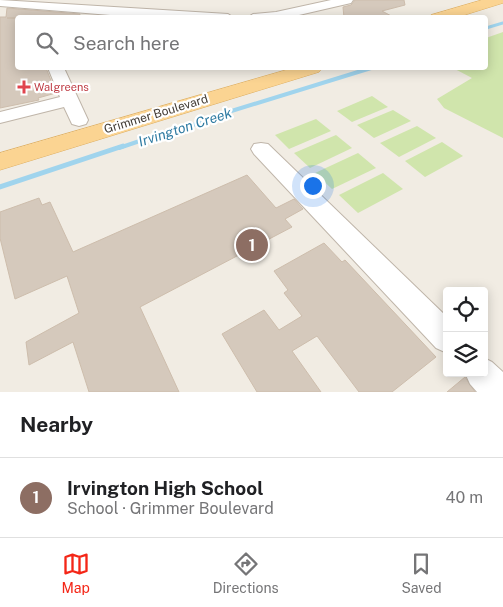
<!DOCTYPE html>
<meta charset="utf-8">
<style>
:root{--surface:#fff;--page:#f6f6f6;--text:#202124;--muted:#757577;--line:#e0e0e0;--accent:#f42617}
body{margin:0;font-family:"Public Sans",sans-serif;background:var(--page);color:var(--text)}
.controls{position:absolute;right:15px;bottom:15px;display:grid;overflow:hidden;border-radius:5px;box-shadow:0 2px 12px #0003}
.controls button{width:45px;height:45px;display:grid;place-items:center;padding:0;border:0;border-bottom:1px solid var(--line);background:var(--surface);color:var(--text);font:25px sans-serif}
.you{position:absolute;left:312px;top:185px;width:18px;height:18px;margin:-12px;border:4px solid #fff;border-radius:50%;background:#1a73e8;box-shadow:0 0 0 8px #1a73e833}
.badge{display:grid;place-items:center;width:32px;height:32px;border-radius:50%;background:var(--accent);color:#fff;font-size:16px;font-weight:700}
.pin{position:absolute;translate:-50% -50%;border:2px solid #fff;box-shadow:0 1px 5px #0006}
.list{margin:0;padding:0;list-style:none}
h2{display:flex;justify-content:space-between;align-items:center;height:65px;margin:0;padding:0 20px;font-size:21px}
h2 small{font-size:16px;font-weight:400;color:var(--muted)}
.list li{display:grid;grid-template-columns:32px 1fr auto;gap:15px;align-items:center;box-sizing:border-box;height:80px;padding:0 20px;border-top:1px solid var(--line)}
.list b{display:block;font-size:19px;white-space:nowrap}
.list p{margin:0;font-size:16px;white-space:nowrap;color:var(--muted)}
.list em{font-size:16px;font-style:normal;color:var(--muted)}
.icon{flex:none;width:28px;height:28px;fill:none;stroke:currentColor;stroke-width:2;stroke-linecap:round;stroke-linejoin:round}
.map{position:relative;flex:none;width:503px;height:392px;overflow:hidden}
.search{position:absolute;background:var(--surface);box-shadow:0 2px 12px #0003;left:15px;right:15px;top:15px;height:55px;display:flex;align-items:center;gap:12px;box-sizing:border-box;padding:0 18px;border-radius:5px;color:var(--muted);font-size:19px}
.sheet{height:145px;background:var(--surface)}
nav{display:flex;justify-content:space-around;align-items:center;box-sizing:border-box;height:70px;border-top:1px solid var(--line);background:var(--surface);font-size:14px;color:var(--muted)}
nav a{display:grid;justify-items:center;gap:2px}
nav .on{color:var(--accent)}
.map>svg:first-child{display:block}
.green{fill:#d0e5ac}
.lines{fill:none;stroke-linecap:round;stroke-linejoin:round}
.stream-far2{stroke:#a0d4ed;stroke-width:3}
.stream-far1{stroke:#a0d4ed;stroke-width:4}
.stream{stroke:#a0d4ed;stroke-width:5}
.building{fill:#d5c9bc;stroke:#cdbdac}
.minor-casing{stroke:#bfb5a9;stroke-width:2}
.major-casing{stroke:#dfb063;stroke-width:1}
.minor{fill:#fff;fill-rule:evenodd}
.major{fill:#fbd492;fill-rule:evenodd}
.health-dot{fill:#e0444e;stroke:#fff;stroke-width:2}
.labels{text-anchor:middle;stroke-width:4.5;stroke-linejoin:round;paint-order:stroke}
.far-health-label{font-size:11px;fill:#be3a42;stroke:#fff;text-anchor:start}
.street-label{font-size:12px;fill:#423b34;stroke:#fff}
.water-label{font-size:14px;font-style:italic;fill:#2f7ba2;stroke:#fff}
</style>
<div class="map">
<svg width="503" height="392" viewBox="0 0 503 392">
<rect width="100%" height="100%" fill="#f1ece3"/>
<g class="green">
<path d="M503,32v106l-59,-30 -7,-9 35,-21 -19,-10h33v-30z"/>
<path d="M372,96l16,11 -36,15 -15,-11z"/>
<path d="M393,110l18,11 -37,17 -17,-13z"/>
<path d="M316,119l15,12 -42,18 -14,-14z"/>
<path d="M417,126l19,12 -37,19 -19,-14z"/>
<path d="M336,135l16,13 -42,20 -16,-15z"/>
<path d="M442,142l21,14 -38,21 -20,-16z"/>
<path d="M358,153l18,15 -44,21 -17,-16z"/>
<path d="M383,173l20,16 -45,24 -19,-18z"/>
</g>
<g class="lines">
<path class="stream-far2" d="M486,28l17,-5"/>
<path class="stream-far1" d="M119,148l56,-19 31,-7 19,-9 146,-45"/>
<path class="stream" d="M0,187l123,-41"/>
</g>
<g class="building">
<path d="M355,0h49l1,5 -23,6 13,7h-51l-1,-11 8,-2z"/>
<path d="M7,8l73,6 -1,4h-72h11v50h28l10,25 -18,5 1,2 -39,8v-91h6z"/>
<path d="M247,175l29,33 18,-9 9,10 -18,10 7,8 -152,80 39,85h-90l-16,-50 -44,23 -3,-23 53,-29 -12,-37 -52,23 -15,-61v-26l39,-14 3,7 8,-3 23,50z"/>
<path d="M324,243l18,19 3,-2 91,97 -44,35h-33l-42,-56 -25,15 29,41h-64l-35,-58 42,-24 15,20 23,-14 -18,-23 4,-3 -14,-19z"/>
<path d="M465,377l10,15h-28z"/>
</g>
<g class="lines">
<g class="minor-casing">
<g id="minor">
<path d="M0,0l228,14 6,4h-87l-147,-12z"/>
<path d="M331,0h22l-2,3 -65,15h-39l6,-4 23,-2z"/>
<path d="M48,68h16l24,52 -2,4 -7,2 -7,-2 -8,-17 -64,16v-11l60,-15z"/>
<path d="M261,143l7,1 179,173v36l-11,-5 -182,-194 -3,-5 3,-5z"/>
<path d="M484,358l8,4 11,10v20h-26l-7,-8 -5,-11h19z"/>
</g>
</g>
<g class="major-casing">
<g id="major">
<path d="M482,0h21v3l-48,15h-26l2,-3z"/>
<path d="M293,68h29l-3,4 -319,98v-17z"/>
</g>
</g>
<use href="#minor" class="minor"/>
<use href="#major" class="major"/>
</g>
<path class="health-dot" d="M21.5 79.5h5v5h5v5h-5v5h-5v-5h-5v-5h5z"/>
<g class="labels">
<g class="far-health-label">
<text x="34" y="91">Walgreens</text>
</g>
<g class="street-label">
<text transform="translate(156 114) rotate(-17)" y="4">Grimmer Boulevard</text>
</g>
<g class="water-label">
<text transform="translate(185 127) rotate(-18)" y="5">Irvington Creek</text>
</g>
</g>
</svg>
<div class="controls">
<button><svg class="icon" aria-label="locate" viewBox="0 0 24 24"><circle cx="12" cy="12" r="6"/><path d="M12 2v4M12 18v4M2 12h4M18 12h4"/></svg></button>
<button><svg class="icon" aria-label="layers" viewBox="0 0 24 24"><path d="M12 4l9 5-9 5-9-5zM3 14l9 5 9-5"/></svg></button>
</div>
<div class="you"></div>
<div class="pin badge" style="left:252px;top:245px;background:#8d6e63">1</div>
<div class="search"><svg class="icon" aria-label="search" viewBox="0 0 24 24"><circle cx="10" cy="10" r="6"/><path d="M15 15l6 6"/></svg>Search here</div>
</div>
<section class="sheet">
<h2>Nearby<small></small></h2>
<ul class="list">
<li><span class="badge" style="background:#8d6e63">1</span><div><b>Irvington High School</b><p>School · Grimmer Boulevard</p></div><em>40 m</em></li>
</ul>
</section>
<nav>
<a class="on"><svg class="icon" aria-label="map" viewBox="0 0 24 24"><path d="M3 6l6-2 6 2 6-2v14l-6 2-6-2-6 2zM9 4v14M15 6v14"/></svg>Map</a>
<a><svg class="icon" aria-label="directions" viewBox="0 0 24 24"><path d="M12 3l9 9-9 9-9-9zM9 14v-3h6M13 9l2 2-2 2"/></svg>Directions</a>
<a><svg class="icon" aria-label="saved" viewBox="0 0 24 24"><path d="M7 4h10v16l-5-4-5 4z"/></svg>Saved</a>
</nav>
